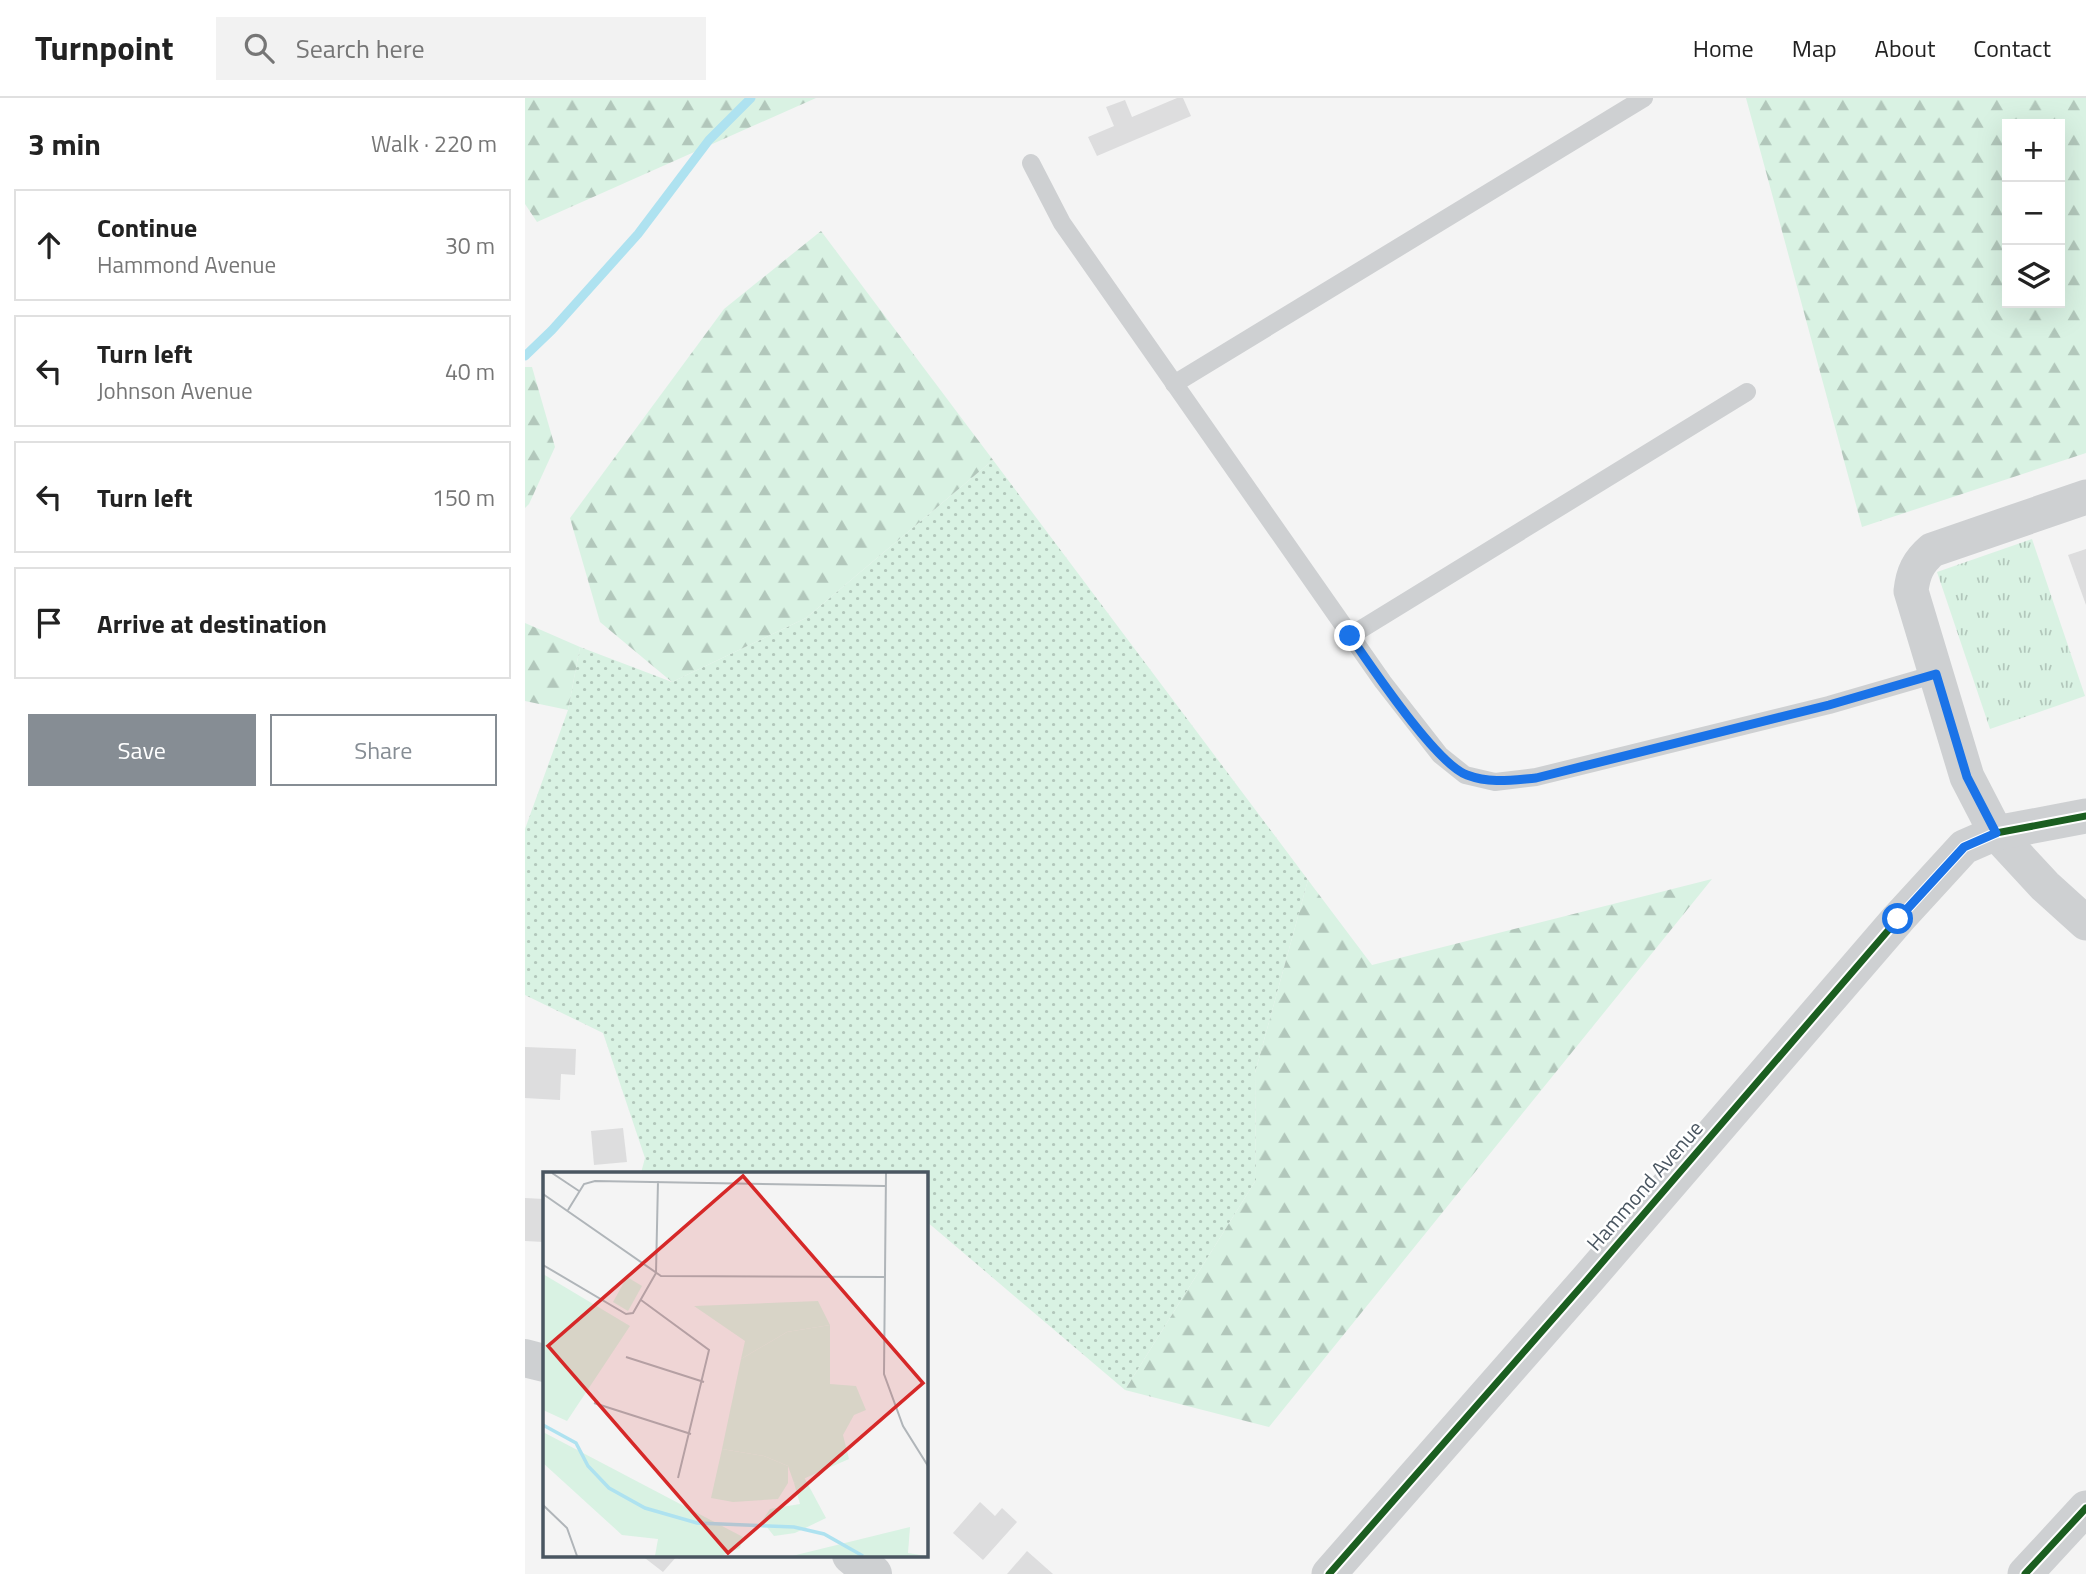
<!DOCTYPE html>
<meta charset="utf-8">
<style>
:root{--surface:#fff;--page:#f2f2f2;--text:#222;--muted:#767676;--line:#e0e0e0;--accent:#868d94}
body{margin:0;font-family:"Titillium Web",sans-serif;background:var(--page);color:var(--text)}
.controls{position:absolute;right:21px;top:21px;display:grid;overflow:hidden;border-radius:0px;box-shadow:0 7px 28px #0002}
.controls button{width:63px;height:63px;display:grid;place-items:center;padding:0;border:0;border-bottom:2px solid var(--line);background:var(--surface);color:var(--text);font:35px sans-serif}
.stop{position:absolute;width:21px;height:21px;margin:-16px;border:5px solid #1a73e8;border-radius:50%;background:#fff}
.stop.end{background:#1a73e8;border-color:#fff;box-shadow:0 2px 7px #0008}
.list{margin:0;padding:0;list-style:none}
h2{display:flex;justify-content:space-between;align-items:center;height:91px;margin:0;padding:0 28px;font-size:30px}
h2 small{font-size:23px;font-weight:400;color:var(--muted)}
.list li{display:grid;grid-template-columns:46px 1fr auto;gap:21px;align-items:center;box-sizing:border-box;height:112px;margin:0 14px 14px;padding:0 14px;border:2px solid var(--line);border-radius:0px}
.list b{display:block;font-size:26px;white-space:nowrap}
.list p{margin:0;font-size:23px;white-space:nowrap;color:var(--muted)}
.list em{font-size:23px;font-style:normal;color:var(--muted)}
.actions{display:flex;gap:14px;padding:21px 28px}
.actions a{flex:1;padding:16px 0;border:2px solid var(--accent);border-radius:0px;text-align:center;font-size:24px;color:var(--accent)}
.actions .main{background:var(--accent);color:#fff}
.icon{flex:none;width:38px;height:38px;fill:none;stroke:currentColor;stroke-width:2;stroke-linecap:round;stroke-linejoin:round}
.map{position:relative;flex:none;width:1561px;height:1476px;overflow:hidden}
header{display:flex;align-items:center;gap:42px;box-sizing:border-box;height:98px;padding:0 35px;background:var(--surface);border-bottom:2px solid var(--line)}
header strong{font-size:33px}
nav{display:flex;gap:38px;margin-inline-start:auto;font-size:24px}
.search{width:490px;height:63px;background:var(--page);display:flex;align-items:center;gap:18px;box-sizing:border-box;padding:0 24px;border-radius:0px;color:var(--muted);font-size:26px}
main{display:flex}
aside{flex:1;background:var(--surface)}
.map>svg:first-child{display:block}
.grass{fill:url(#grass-dots)}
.forest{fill:url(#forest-firs);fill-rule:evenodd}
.park{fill:url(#park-tufts)}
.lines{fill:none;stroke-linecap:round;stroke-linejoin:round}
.stream{stroke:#aee2f0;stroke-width:9}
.building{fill:#ddddde}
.service{stroke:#ced0d2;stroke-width:18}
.minor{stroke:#ced0d2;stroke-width:35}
.tertiary{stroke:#ced0d2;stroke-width:38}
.cycleway-casing{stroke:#fff;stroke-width:11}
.cycleway{stroke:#1b5e20;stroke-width:7}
.route{stroke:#1a73e8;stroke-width:9}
.labels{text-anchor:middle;stroke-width:5;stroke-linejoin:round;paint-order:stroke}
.street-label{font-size:21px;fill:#4a5661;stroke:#fff}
.inset-river{fill:none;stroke:#aee2f0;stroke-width:3.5}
.inset-road{fill:none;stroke:#b0b5b9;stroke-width:2}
.view{fill:#d62828;fill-opacity:0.15;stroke:#d62828;stroke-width:3.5}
.inset-edge{fill:none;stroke:#4a5661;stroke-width:3.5}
</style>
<header>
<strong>Turnpoint</strong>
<div class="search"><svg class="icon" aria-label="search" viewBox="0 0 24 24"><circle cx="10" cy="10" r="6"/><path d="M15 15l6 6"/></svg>Search here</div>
<nav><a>Home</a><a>Map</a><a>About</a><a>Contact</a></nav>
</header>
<main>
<aside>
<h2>3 min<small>Walk · 220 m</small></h2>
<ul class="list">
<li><svg class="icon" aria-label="ahead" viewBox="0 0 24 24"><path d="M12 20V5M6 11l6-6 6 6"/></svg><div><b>Continue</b><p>Hammond Avenue</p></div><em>30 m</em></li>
<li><svg class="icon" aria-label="left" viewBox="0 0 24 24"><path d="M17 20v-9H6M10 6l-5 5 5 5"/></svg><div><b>Turn left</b><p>Johnson Avenue</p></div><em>40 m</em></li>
<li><svg class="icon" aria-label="left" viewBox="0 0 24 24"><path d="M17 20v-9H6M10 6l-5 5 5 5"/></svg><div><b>Turn left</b></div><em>150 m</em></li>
<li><svg class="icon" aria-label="arrive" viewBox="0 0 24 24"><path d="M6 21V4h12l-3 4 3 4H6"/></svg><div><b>Arrive at destination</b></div></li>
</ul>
<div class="actions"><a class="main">Save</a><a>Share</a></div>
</aside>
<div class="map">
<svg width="1561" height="1476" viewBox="0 0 1561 1476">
<defs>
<pattern id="grass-dots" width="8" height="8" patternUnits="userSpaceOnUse" patternTransform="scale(1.75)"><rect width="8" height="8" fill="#d9f2e3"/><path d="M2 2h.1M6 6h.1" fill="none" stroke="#b2c7bb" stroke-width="1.8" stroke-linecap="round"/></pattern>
<pattern id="forest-firs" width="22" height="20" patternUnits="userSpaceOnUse" patternTransform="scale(1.75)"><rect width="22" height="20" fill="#d9f2e3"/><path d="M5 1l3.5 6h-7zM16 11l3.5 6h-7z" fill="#b2c7bb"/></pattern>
<pattern id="park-tufts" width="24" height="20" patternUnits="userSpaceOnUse" patternTransform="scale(1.75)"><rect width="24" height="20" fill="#d9f2e3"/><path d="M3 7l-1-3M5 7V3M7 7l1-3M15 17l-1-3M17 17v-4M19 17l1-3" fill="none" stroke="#b2c7bb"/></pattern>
</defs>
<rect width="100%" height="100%" fill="#f4f4f4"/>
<path class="grass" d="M468,362l315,420 -53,193 1,107 -131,210 -199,-169v-48h-57l-2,-2 -3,2h-223l4,-15 -42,-125 -78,-38v-166l43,-119 12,-63 92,35 134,-64z"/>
<g class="forest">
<path d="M0,0h291l-279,124 -12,-18z"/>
<path d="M1221,0h340v355l-224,74zM1482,26h53v179h-53z"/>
<path d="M296,133l172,229 -187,158 -134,64 -72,-60 -30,-104 154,-209z"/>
<path d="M0,269h7l23,80 -26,57 -4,4z"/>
<path d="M0,525l55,24 -12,63 -43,-9z"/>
<path d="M1187,781l-443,548 -144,-37 131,-210 -1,-107 53,-193 64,85z"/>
</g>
<path class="park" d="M1507,441l53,157 -95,33 -53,-157z"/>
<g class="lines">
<path class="stream" d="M0,258l27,-26 86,-96 71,-94 42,-42"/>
</g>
<g class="building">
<path d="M652,0h6l8,18 -94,40 -9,-19 26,-11 -8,-19 19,-7 7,17z"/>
<path d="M1561,451v56l-18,-50z"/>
<path d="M0,949l51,2 -1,26 -14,-1 -1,26 -35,-2z"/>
<path d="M98,1030l4,34 -33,3 -3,-34z"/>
<path d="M0,1100l19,1v43l-19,-1z"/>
<path d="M455,1404l15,14 7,-8 15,14 -34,38 -30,-27z"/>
<path d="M502,1453l26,23h-46z"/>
<path d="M116,1457h42l-4,4 -2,-3 -14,16z"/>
</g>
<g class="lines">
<g class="service">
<path d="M506,65l31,60 321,459 57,73 25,20 30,7 41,-5 293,-72 107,-31"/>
<path d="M649,286l470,-286"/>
<path d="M825,538l397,-244"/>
</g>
<g class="minor">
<path d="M1561,399l-154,53c-14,12 -19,23 -21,41l56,186 29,56 49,53 41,37"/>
<path d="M804,1476l258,-294 311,-361 66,-72 32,-14 90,-17"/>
<path d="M1500,1476l61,-66"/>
</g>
<g class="tertiary">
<path d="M0,1260l19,5"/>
<path d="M326,1457l22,19"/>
</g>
<g class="cycleway-casing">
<g id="cycleway">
<path d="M804,1476l258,-294 311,-361 66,-72 32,-14 90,-17"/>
<path d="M1500,1476l61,-66"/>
</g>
</g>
<use href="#cycleway" class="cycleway"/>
</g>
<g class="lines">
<path class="route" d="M825,538c21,30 86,128 117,139 24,9 45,5 69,3l293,-73 107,-31 31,103 29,56 -32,14 -66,72"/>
</g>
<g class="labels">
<g class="street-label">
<text transform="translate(1120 1088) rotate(-49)" y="7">Hammond Avenue</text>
</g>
</g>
<g transform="translate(18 1074)">
<rect width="385" height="385" fill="#f4f4f4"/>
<path d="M287,153v59l26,2 10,24 -12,5 -11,20 6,24 -55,24 -6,-17 -24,-10 -42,-7 19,-90 46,-27z" fill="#d9f2e3"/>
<path d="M0,102l87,52 -63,95 -24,-11zM275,129l12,24 -43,7 -46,27 4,-18 -51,-35zM0,260l200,105 -3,11 -19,8h-66l3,-17 -36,-4 -79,-72zM179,277l42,7 24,10v17l-10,16 -45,3 -22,-4zM261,305l22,41 -31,15 -21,3 -12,-15 8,-12 30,-5 -6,-21zM367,355l-2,26 18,3h-134z" fill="#d9f2e3"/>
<path d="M84,105l15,9 -14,25 -15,-9z" fill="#d9f2e3"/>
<path class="inset-river" d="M0,253l33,18 12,23 21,22 36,20 52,15 97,4 30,7 39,22"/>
<path class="inset-road" d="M9,1l27,18M343,1l-2,201 19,52 25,40M0,22l118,82 223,1M25,38l16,-26 11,-3 290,5M0,93l83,49 7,-1 23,-40 2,-92M98,128l68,50 -31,128M83,185l78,25M51,231l97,31M0,333l24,23 10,28"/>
<path class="view" d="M200,4l180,207 -195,170 -180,-207z"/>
<rect width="385" height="385" class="inset-edge"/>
</g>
</svg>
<div class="controls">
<button>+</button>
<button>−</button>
<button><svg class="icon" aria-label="layers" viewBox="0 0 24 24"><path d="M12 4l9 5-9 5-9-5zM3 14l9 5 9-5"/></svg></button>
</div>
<div class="stop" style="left:1373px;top:821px"></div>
<div class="stop end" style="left:825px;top:538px"></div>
</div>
</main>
